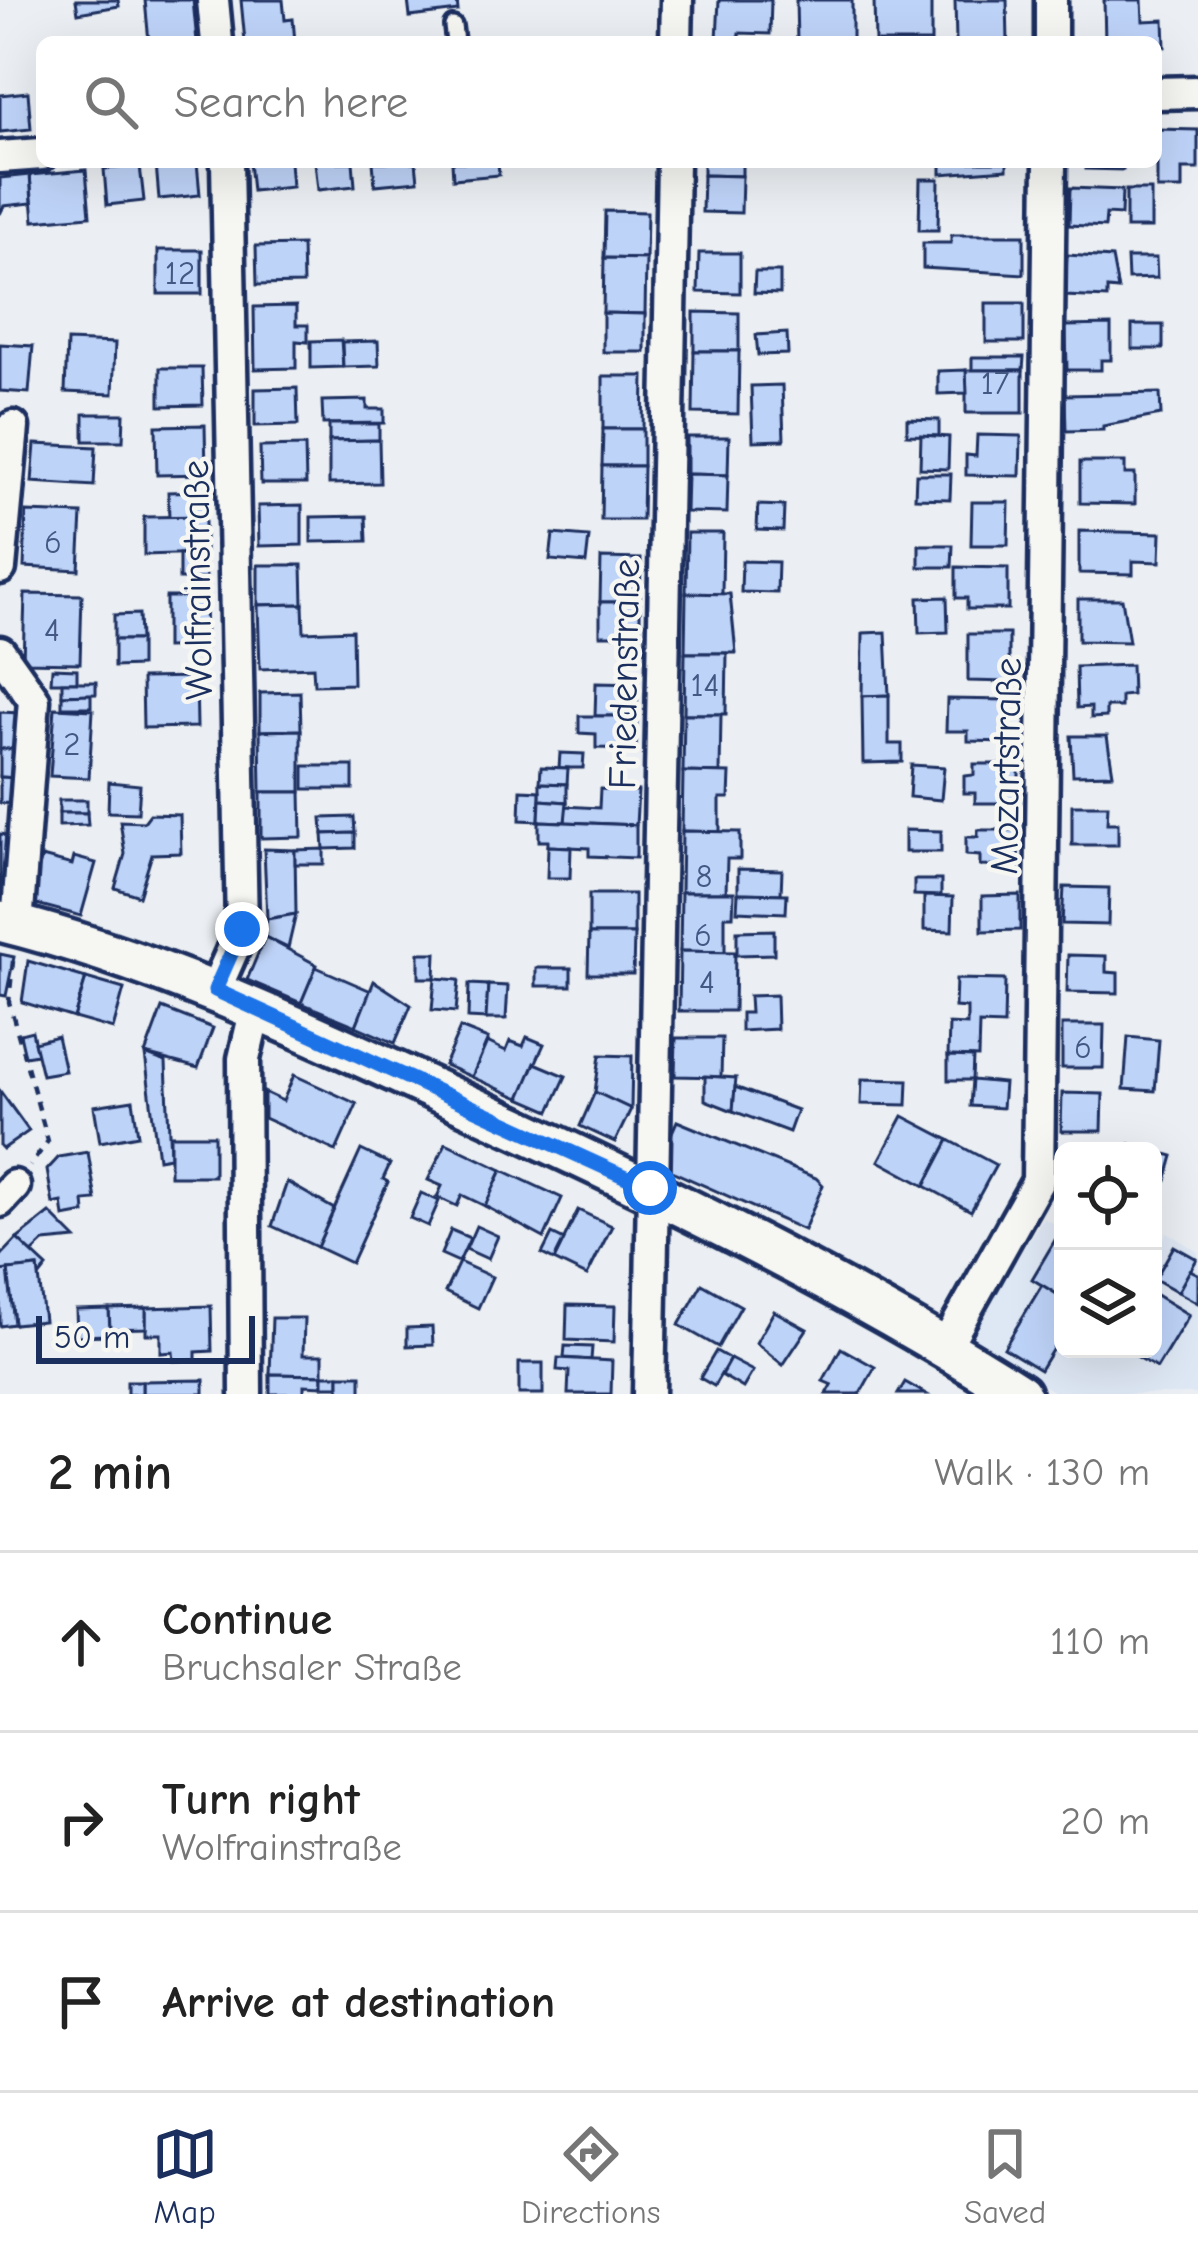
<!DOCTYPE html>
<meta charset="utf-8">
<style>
:root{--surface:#fff;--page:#f6f6f6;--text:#222;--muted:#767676;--line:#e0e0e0;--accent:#1b2f5e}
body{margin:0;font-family:"Comic Neue",sans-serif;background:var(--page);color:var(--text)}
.controls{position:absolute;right:36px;bottom:36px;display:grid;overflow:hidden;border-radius:18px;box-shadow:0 12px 48px #0002}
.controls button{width:108px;height:108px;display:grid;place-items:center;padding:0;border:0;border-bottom:3px solid var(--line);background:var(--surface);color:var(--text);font:60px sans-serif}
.scale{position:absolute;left:36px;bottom:30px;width:219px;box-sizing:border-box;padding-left:12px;border:6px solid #1b2f5e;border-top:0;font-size:33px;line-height:42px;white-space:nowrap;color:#1b2f5e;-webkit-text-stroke:9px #f6f6f2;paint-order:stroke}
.stop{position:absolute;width:36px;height:36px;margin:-27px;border:9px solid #1a73e8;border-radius:50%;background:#fff}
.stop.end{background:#1a73e8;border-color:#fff;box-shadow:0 3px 12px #0008}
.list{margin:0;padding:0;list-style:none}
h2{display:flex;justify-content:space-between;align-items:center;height:156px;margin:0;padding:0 48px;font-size:51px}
h2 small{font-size:39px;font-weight:400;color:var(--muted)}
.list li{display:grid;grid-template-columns:78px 1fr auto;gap:36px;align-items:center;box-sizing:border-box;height:180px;padding:0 48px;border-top:3px solid var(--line)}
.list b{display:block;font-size:45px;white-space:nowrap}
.list p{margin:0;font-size:39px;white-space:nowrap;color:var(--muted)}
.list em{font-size:39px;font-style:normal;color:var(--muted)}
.icon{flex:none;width:66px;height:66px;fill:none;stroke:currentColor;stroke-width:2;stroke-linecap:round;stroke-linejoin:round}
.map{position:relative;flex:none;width:1198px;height:1394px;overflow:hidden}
.search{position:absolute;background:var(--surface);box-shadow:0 12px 48px #0002;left:36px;right:36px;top:36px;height:132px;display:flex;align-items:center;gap:30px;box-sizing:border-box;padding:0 42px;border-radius:18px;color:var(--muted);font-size:45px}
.sheet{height:696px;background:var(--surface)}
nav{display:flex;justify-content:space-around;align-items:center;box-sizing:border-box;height:168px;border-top:3px solid var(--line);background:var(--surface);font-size:33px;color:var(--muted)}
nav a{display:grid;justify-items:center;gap:6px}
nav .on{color:var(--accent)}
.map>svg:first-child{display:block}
.built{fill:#dee7f4}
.building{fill:#bed3f8;stroke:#1b2f5e;stroke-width:3}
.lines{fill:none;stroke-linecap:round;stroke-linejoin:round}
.service-casing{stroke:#1b2f5e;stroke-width:24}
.minor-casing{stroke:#1b2f5e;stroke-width:39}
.tertiary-casing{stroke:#1b2f5e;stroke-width:48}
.path{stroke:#1b2f5e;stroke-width:4.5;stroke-dasharray:9 9;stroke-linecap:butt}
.service{stroke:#f6f6f2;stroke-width:15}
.minor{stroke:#f6f6f2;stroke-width:30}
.tertiary{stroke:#f6f6f2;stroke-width:39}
.route{stroke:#1a73e8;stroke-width:15}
.labels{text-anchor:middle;stroke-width:9;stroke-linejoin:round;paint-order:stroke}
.number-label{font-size:33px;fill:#445884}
.street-label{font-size:39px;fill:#1b2f5e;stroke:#f6f6f2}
</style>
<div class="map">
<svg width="1198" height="1394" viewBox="0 0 1198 1394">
<rect width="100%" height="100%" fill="#ebeff3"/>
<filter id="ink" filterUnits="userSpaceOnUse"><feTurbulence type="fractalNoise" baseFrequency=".00833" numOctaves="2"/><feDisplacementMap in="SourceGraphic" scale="24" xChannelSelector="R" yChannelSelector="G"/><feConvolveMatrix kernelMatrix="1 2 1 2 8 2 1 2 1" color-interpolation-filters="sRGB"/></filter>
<g filter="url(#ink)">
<path class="built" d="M1043,1218l20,10v121h90v-93l14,-24 31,20v142h-141l-91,-58z"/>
<g class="building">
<path d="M76,0h42l1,6 -41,7z"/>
<path d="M145,0h48l4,42h-48z"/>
<path d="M241,0h42l2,20 8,-1 2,23h-50z"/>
<path d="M408,0h49l1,11 -48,6z"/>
<path d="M719,0h52l-1,34 -31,-1 -1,8 -21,-1z"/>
<path d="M796,0h56v42h-55z"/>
<path d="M874,0h57v42h-56z"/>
<path d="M955,0h52l1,42h-52z"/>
<path d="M1104,0h38l1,21 21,-1 1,27 -9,1v-6h-51z"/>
<path d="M592,35v7h-37v-3z"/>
<path d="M28,92l3,37 -31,3v-37z"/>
<path d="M1157,129l41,1v39h-16v20h-25z"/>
<path d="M197,162l3,33 -41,4 -3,-35z"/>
<path d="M249,162h41l2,25 -40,4z"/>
<path d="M315,162h38l2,24 -37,4z"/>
<path d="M373,162h43l2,19 -43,4z"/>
<path d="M452,162h46l1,13 -46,4z"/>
<path d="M703,162h39v14l-39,-1z"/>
<path d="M941,162h66v7l-66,5z"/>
<path d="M1086,162h37v8l-37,-1z"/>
<path d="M140,166l4,35 -37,4 -3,-36z"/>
<path d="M86,170l4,46 -56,5 -4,-46z"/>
<path d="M30,175l2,28 -28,3 -4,8v-36z"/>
<path d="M703,175l39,1 -1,37 -39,-1z"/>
<path d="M920,179h19l-1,51h-19z"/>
<path d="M1070,188l52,2 -1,25 -15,-1 -1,13 -36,-2z"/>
<rect x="1126" y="190" width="25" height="38"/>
<path d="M605,211l42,1 -1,47 -42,-1z"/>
<path d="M951,235h73v39l-101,-6v-25h28z"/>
<path d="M302,245l1,39 -46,1 -1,-39z"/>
<rect x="158" y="250" width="44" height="44"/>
<path d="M699,253h41v40l-42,-1z"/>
<path d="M1067,255l45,3 6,32 -11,-1v9l-42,-2z"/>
<path d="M604,258l42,1 -1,55 -42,-1z"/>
<path d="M1127,258h29l1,20 -29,1z"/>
<path d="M755,272h25v22l-26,-1z"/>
<rect x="986" y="303" width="38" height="39"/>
<path d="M296,306v19h12v17l-12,-1v27l-41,1 -1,-62z"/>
<path d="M694,312l45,1v38h-45z"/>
<path d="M603,313l42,1v38h-42z"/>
<path d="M1111,325v35h-10v10h-34l-1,-44z"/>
<rect x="1132" y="325" width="31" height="24"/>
<path d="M787,333l1,21 -30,1 -2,-20z"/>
<path d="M341,340l2,27 -32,1v-27z"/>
<path d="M67,341l48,2 -2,51 -48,-2z"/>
<path d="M378,341l1,25 -36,1 -1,-25z"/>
<path d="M0,344l33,2 -4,47 -29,-2z"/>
<path d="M694,351h45l-1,63 -45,-1z"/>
<path d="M972,357h52l-1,13h-51z"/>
<path d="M160,368h42l1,37 -43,1z"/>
<rect x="966" y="370" width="57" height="43"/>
<path d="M966,370l1,23 -29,1v-23z"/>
<path d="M603,376h41l-1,53h-40z"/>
<path d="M782,385l2,55 -31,1 -2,-55z"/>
<path d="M297,388l1,37 -43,1v-37z"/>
<path d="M1160,393l1,22 -58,11v4l-37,1 -1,-36z"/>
<path d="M367,400v9h17v14l-61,1 -1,-23z"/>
<path d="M84,414h40l-1,27h-39z"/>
<path d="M907,419l32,1v16l-32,-1z"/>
<path d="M329,424h50v16l-50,1z"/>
<path d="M205,425l1,49 -49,1 -1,-49z"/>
<path d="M603,429h40v37h-41z"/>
<path d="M921,435l28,2 -1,32 -28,-1z"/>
<path d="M977,435l44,1 -1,40 -54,-1v-20l10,1z"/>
<path d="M687,437h42l-1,38 -41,-1z"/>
<path d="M379,440l1,43 -51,1v-43z"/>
<path d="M35,444l61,3 -2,39 -62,-4z"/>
<path d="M305,446l1,38h-45l-1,-37z"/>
<path d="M1080,462h45v12h10v30l-55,-1z"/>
<path d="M602,466h41l-1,54h-41z"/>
<path d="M687,474l41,1 -1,38 -41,-1z"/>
<path d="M916,474h35l-1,25 -35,-1z"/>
<path d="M204,491l1,25 -36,1 -1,-25z"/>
<path d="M972,502h37l-1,43h-37z"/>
<path d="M302,505v40l-43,1 -1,-40z"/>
<path d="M758,505l26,1 -1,25 -26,-1z"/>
<path d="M26,512l56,2 -3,56 -55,-3z"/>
<path d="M205,516v37l-61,2v-38z"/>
<path d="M366,516l1,25 -56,1v-25z"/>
<path d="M1079,531l82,2 -1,29 -27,-1v13l-54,-1z"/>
<path d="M687,533h36l-1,61 -36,-1z"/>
<path d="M553,534l36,3 -3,26 -36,-3z"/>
<path d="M919,545h34l-1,22h-33z"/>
<path d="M205,553l1,26h-27v-25z"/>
<path d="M601,558l40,1 -1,43h-40z"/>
<path d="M742,561l36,1 -1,31 -36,-1z"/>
<path d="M258,565h44l1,39 -45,1z"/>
<path d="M956,567l52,1v41h-41v-11h-11z"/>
<path d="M686,593l44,1 6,59h-51z"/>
<path d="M25,594l57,1 -2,68 -57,-1z"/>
<path d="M166,597h39l1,50 -40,1z"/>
<path d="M947,597l1,35 -29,1 -1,-35z"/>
<path d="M1078,599h44l7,43 -51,-1z"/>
<rect x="600" y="602" width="40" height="33"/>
<path d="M303,604l1,28 48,-2 1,54 -39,1 -1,-18 -53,2 -2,-64z"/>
<path d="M139,614l1,26h-26v-25z"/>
<path d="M886,632l3,63 -27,1 1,-63z"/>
<path d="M968,634h41v48l-41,-1z"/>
<path d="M114,640h26v26l-26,1z"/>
<path d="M685,653h42l-1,61h-42z"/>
<path d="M1131,665l1,30 -11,1v11h-15v10l-15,1v-11l-14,1 -1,-41z"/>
<path d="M52,668l25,1v13h-26z"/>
<path d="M196,677l1,50 -54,1 -1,-50z"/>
<path d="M62,682h34v12l-34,1z"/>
<path d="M596,683l42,1 -1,32h-42z"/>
<path d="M300,692l1,38 -41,1v-38z"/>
<path d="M91,694v13h-29v-12z"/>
<path d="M889,695v49h13v18l-39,1 -1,-67z"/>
<path d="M947,699l61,1 -1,42 -39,-1v-10h-22z"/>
<path d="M55,708l38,2 -4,68 -39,-2z"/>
<path d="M0,712l19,1 -2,36h-17z"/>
<path d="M684,714h37l-1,59 -37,-1z"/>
<path d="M579,716h58l-1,33 -40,-1v-14l-17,-1z"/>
<path d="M301,730v62h-40l-1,-61z"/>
<path d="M1071,736h36l6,38 -40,1z"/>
<path d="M0,749h17l-1,29 -16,-1z"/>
<path d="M560,753l24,1 -1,14h-24z"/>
<path d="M974,764h45v39h-44v-10h-11v-17l10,-1z"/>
<path d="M911,765l33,2 -3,33 -32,-3z"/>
<rect x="304" y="766" width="49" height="23"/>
<path d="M541,767l27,1 -1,16 -27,-1z"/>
<path d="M683,772l47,1 -1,25h-9v34l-38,-1z"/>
<path d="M0,777l16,1 -1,26 -15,-1z"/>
<path d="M109,782l31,3 -2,28 -30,-1z"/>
<path d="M540,783l27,1v18l-27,-2z"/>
<path d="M600,789l38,2 -2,34 -71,-3v-16l34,2z"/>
<path d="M521,790l19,1 -1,30 -19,-1z"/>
<path d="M261,792h40l1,45 -41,1z"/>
<rect x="59" y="800" width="28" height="13"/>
<path d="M540,800l27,2 -2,20 -26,-1z"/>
<path d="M1072,805h36l-1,18h11v22h-46z"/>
<path d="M59,813h28l1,12 -29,1z"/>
<path d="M150,814l30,1 1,38 -29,1 -13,42 -24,-8 10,-34 -5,-33 24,1z"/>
<path d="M354,817l1,16 -32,1 -1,-16z"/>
<path d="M539,821l97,4v33l-47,-2v-8l-41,-2v-5h-9z"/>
<path d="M905,830l36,1v21h-36z"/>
<path d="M978,830h41l-1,37 -38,-1v-10l-14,-1v-18h12z"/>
<path d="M682,831l58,1v27h-13l-1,33h-45z"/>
<path d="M355,833v15l-31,1 -1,-15z"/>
<path d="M0,834l14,2 -11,56 -3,-1z"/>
<path d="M548,846l23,1 -1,31h-23z"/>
<path d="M264,849l31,1 1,64 -29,5z"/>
<path d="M324,849v15h-29v-14z"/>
<path d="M42,857l30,8 2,-8 22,6 -15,53 -52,-14z"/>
<path d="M738,869l44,1 -1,24 -43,-1z"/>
<path d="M914,880h27v16l-27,-1z"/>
<path d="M1064,887l45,1 -1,37 -46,-1z"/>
<path d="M681,892h53l-1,24h-8v36l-45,-1z"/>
<path d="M738,893l49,1 -1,19 -49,-2z"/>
<rect x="589" y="894" width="45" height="40"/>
<path d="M1020,895v35l-38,1v-35z"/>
<path d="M924,896l29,1 -1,34 -28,-1z"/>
<path d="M296,914l-8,34 -23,-11 2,-18z"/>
<path d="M774,930v24l-37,1v-24z"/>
<path d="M589,934h45l-1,40h-45z"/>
<path d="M265,937l52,28 -16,38 -54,-23z"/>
<path d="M680,951l55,1 -1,59h-55z"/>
<path d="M419,953h17l-1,25h-16z"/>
<path d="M0,954l14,3 -8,39 -6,-1z"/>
<path d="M1068,955l38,1v16l12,1v20l-51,-1z"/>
<path d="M28,961l58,17 -12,40 -52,-16z"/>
<path d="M316,967l55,24 -15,35 -55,-23z"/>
<rect x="536" y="968" width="35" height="18"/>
<path d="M86,978l38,11 -11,40 -39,-11z"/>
<path d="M435,978l24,2 -3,32 -24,-2z"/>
<path d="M956,979l49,1 -1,45 -25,-1 -1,33 -30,-1 1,-32 18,1v-17l-12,-1z"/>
<path d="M374,981l37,24 -16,38 -39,-17z"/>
<path d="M469,984l19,1 -2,34 -18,-1z"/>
<path d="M488,985l20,1 -2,33h-20z"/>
<path d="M776,995l1,34 -36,2v-18h9l-1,-17z"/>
<path d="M162,1008l51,20 -15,40 -53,-14z"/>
<path d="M1062,1025h42l-1,43h-41z"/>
<path d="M460,1028l28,11 -16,38 -28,-12z"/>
<path d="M32,1031l5,23 -12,2 -5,-22z"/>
<path d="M57,1036l8,35 -23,4 -8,-33z"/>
<path d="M527,1037l17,7 -24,54 -48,-21 15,-35 19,9 4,-10 13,5z"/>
<path d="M1128,1037l31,3 -4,51 -31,-2z"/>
<path d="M676,1038h46l-1,39 -46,-1z"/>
<path d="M145,1054l21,8 4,95 -12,2z"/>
<path d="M600,1055l32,1 -1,53 -36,-17z"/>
<path d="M948,1056l25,1 -1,23h-24z"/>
<path d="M535,1063l31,13 -16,35 -30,-13z"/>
<path d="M294,1075l63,29 -21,47 -72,-33v-26l19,9z"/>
<path d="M705,1076l31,2 -3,33 -28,-11z"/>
<path d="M862,1079l46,1 -1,25 -46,-1z"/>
<path d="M972,1080l32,3 -2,25 -32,-2z"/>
<path d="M735,1087l62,23 -8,22 -56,-21z"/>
<path d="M0,1091l29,40 -26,18 -3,-3z"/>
<path d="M595,1092l36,17 -16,33 -35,-16z"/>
<path d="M1062,1093l41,1 -1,37h-41z"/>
<path d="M133,1100l5,35 -38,7 -6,-36z"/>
<path d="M903,1116l46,24 -24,46 -46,-25z"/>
<path d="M677,1121l139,57 7,7 -19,45 -146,-65z"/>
<rect x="170" y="1135" width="44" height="41"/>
<path d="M949,1140l47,25 -25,46 -46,-25z"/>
<path d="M446,1143l56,27 -17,36 -23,-11 -5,11 -20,-9 5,-11 -14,-6z"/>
<path d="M1130,1144l43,12 -7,25 -13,-3v-27h-25z"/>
<path d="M361,1150l29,14 -7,15 5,3 -37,81 -34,-16z"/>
<path d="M88,1152l8,48 -12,1 1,12 -21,4 -2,-15 -9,2 -6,-34 12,-13z"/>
<path d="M502,1170l60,28 -18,40 -59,-32z"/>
<path d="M287,1182l47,27 -17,38 -45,-21z"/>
<path d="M421,1193l18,8 -11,25 -18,-8z"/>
<path d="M578,1210l34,16 -25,50 -33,-16z"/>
<path d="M50,1213l26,26 -32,3 -12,11 -15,-14z"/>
<path d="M476,1226l22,10 -10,23 -22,-10z"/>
<path d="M451,1230l19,8 -11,24 -18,-8z"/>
<path d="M552,1234l12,6 -10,20 -12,-6z"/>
<path d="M17,1239l30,28 -8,10 -1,-10 -38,4v-14z"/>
<path d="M1055,1240l8,5v53l-31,-19z"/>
<path d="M1174,1246l23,13 -19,33 -23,-13z"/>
<path d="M459,1262l33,15 -14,31 -33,-16z"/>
<path d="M38,1267l6,54 -30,3 -6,-54z"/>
<path d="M8,1270l6,54 -14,2v-55z"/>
<path d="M1190,1270l8,4v29l-20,-11z"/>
<path d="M702,1284l39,22 -23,41 -39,-22z"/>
<path d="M1042,1285l21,13v34l-23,38 -36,-22z"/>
<path d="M1153,1293l36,22 -32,53 -33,-19h29z"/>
<path d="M567,1305l48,1 -1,36 -48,-2z"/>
<path d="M211,1306l1,45 -16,1v8l-22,1 -1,-9 -12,1v-19h-15v-26z"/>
<path d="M146,1308v20l-36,1 -1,-20z"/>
<path d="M109,1309l1,26 -33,1 -1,-26z"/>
<path d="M774,1311l33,18 -24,36 -27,-22z"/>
<path d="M272,1318h32l-1,37h20v20l-53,-1z"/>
<path d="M432,1327l1,18 -26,1v-18z"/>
<path d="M565,1346l27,1 -1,13 -27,-2z"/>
<path d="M841,1348l34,19 -15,27h-33l5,-9 -9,-4z"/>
<path d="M716,1351l14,8 -16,27 -14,-8z"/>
<path d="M558,1358l54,3 -1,33h-43l1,-23 -12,-1z"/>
<path d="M730,1359l23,12 -10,17 -22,-13z"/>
<rect x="519" y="1363" width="24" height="31"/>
<path d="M270,1374l53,1v11l-19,-1v9h-34z"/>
<rect x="323" y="1375" width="16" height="11"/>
<rect x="339" y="1375" width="22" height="19"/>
<path d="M204,1380v14h-62v-13z"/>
<rect x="127" y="1381" width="15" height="13"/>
<path d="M905,1382l21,12h-28z"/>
</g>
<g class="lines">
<g class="service-casing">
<path id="service" d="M453,26l2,16"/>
</g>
<g class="minor-casing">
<g id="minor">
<path d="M213,0l4,42"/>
<path d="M676,42l1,-42"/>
<path d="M1051,42v-42"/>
<path d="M1156,93l42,-1"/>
<path d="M0,157l42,-3"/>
<path d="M0,568l13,-141"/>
<path d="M0,652l34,48 -17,225"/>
<path d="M215,990l27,-61 -15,-767"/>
<path d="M0,1201l14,-15"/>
<path d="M945,1347l93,-166 12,-1019"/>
<path d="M246,1394l-2,-335 12,-51"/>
<path d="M649,1394l24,-1232"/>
</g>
</g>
<g class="tertiary-casing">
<path id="tertiary" d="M0,921c157,39 302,108 448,175 197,90 389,182 572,298"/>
</g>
<path class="path" d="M13,961l-4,41 39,139 -18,25"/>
<use href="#service" class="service"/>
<use href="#minor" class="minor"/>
<use href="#tertiary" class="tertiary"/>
</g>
</g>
<g class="lines" filter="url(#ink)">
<path class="route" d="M242,929l-27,61 435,198"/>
</g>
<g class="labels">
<g class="number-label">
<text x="180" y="284">12</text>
<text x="995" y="394">17</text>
<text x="53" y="553">6</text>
<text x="52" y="641">4</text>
<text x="705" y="696">14</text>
<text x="72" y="755">2</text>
<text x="704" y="887">8</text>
<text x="703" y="946">6</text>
<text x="707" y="993">4</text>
<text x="1083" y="1058">6</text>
</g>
<g class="street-label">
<text transform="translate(196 580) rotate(-91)" y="14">Wolfrainstraße</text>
<text transform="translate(623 674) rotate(-89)" y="14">Friedenstraße</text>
<text transform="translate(1005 766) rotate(-89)" y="14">Mozartstraße</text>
</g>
</g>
</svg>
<div class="controls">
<button><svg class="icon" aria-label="locate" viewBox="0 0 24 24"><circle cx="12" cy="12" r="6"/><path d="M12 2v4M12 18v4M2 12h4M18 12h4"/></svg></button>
<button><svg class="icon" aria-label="layers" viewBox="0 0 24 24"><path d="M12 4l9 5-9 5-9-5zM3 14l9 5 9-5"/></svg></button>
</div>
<div class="scale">50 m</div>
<div class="stop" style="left:650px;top:1188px"></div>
<div class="stop end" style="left:242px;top:929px"></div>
<div class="search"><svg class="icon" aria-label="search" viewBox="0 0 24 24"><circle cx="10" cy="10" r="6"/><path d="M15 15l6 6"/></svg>Search here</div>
</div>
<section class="sheet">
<h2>2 min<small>Walk · 130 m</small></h2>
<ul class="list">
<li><svg class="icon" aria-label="ahead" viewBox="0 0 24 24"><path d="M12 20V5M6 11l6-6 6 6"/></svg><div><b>Continue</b><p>Bruchsaler Straße</p></div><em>110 m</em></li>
<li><svg class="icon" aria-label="right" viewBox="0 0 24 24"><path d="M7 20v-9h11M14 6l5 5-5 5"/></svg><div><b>Turn right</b><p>Wolfrainstraße</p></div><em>20 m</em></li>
<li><svg class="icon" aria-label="arrive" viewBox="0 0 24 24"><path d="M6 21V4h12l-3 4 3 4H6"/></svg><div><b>Arrive at destination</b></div></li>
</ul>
</section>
<nav>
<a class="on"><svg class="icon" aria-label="map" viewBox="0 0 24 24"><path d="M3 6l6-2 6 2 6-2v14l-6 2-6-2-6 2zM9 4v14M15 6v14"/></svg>Map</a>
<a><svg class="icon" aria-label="directions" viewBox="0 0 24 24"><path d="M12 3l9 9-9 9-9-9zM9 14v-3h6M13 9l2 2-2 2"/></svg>Directions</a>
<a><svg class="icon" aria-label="saved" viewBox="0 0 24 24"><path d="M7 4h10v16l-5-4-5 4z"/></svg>Saved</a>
</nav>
